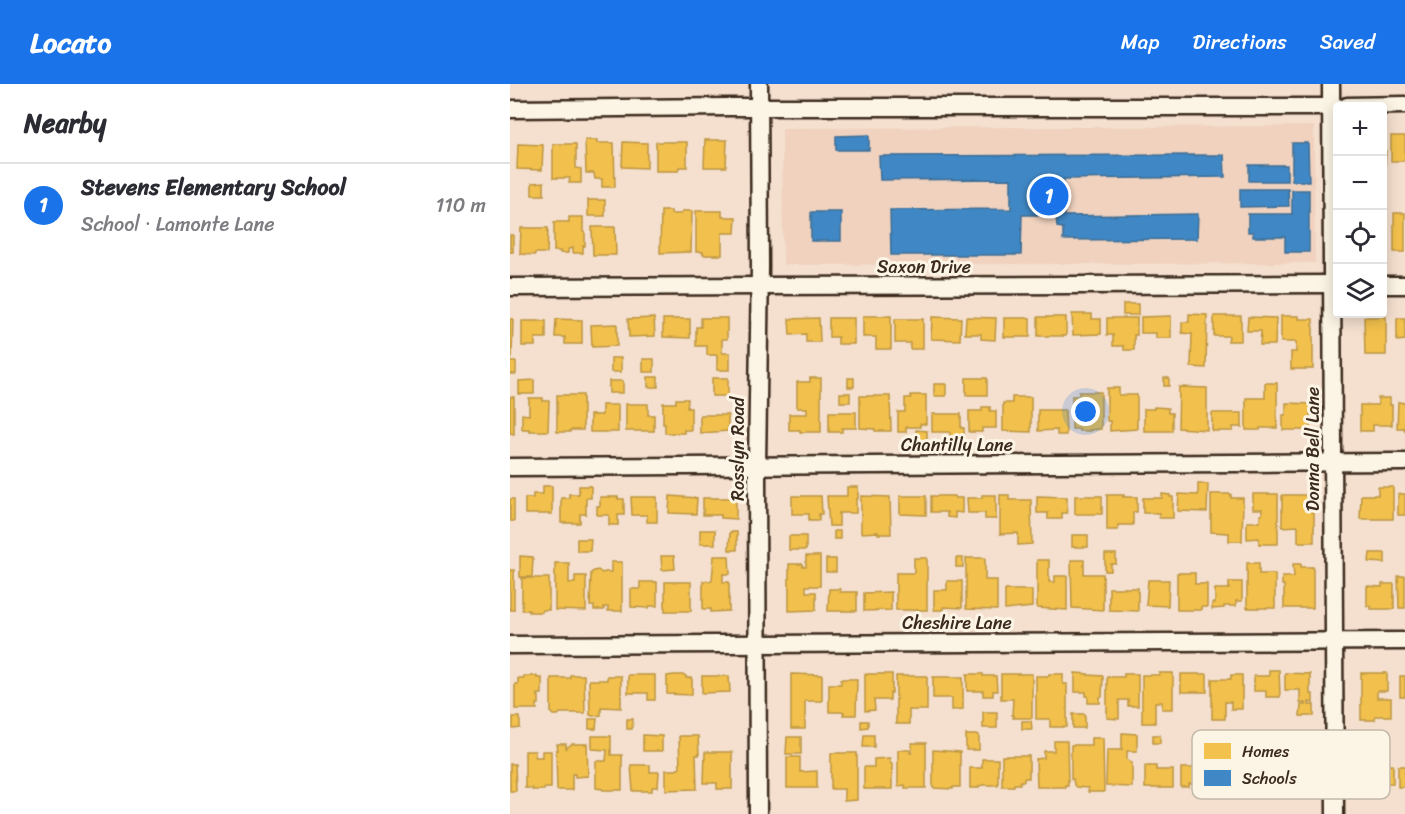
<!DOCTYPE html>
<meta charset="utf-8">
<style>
:root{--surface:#fff;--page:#f7f7f7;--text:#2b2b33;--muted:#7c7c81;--line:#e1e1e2;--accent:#1a73e8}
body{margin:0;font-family:Sriracha,sans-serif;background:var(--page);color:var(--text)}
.controls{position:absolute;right:18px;top:18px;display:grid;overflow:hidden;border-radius:6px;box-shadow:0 3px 15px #0003}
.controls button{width:54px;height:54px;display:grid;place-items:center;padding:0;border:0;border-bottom:2px solid var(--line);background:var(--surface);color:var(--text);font:30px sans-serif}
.you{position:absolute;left:576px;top:328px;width:21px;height:21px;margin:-15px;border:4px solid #fff;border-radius:50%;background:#1a73e8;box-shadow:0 0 0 9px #1a73e833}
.badge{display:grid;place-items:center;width:39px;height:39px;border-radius:50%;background:var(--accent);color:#fff;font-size:20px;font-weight:700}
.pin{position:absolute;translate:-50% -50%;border:3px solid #fff;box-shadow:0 2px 6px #0006}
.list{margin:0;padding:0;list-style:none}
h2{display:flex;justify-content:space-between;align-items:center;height:78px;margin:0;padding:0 24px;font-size:26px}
h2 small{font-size:20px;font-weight:400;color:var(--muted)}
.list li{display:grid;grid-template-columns:39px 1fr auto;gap:18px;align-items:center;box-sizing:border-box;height:84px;padding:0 24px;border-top:2px solid var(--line)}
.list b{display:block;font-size:22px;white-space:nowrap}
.list p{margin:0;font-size:20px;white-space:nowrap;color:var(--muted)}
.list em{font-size:20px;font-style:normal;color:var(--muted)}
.icon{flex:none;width:33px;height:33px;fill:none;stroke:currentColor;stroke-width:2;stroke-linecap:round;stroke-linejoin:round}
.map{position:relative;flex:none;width:895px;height:730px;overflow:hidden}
header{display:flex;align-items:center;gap:36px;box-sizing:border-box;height:84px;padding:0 30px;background:var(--accent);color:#fff}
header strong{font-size:28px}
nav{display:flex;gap:33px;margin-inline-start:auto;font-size:21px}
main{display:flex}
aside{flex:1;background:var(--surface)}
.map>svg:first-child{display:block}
.built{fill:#f0d2bf}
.homes{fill:#f2c14e;stroke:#bb9440;stroke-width:1.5}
.schools{fill:#3f88c5;stroke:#3e6c93;stroke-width:1.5}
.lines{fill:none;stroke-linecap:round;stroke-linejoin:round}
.minor-casing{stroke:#3b2a1e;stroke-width:21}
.minor{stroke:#fcf5e5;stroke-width:16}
.labels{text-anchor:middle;stroke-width:6;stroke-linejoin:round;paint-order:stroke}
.street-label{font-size:18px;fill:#3b2a1e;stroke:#fcf5e5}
.key{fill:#fcf5e5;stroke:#c2b8a9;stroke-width:1.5}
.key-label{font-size:16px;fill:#3b2a1e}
</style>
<header>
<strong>Locato</strong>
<nav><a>Map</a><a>Directions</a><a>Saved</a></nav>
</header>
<main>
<aside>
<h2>Nearby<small></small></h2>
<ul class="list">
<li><span class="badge">1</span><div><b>Stevens Elementary School</b><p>School · Lamonte Lane</p></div><em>110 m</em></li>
</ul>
</aside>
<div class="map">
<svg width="895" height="730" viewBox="0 0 895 730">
<rect width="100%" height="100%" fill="#f5e0cf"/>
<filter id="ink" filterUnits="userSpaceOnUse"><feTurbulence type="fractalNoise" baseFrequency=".0167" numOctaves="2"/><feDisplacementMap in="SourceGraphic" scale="12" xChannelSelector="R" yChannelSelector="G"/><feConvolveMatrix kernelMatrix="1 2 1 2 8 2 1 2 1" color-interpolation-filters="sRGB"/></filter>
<g filter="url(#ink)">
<path class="built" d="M804,42l1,137 -532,2 -1,-137z"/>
<g class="homes">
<rect x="881" y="52" width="14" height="25"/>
<path d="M75,56h12v3h17l1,44h-13v-8h-7l-1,-6h-8z"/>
<path d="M195,56h22l-1,27h-22z"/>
<path d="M113,58l24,1v25l-25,-1z"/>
<path d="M146,58h31v25h-8l-1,4h-22z"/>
<path d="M8,60l25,1 -1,25 -25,-1z"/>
<path d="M43,60h23v24l5,1v14h-12l1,-5h-17z"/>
<path d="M872,67h4l-1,15h-3z"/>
<rect x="872" y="96" width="4" height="13"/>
<path d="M34,98v13h-12v-12z"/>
<rect x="78" y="116" width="17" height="16"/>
<path d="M151,127h10v3h10l1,-3h10l-1,41 -31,1z"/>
<path d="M186,127h26v6h14l-1,16h-13v22h-19v-3h-7z"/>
<rect x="884" y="129" width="11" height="39"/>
<path d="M59,133h14v15h2v14h-2v7h-10v-5l-5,1v4h-8v-2h-6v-29h15z"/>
<path d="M82,143h23l1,28h-23z"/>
<path d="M11,144h27l-1,25h-12v2l-15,-1z"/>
<rect x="872" y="149" width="4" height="19"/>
<rect x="0" y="151" width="3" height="17"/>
<rect x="613" y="220" width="15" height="11"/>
<path d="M562,230h20v5h9v15l-28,1z"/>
<path d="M679,230l18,1 -1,53 -15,-1 1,-33 -10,-1v-11h7z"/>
<path d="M353,232h28v33h-15v-12h-13z"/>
<path d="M661,232v22h-15v-5h-15v-16z"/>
<path d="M704,232h27v25h-13l1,-5h-15z"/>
<path d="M771,232h18v3h14v50h-22v-17h5v-10h-15z"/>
<path d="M422,233l29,1 -1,22 -29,-1z"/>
<path d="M456,233l30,1 -1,22 -14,-1v-5h-16z"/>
<rect x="528" y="233" width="28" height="19"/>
<path d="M738,233l28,1 -1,27h-15l1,-14h-14z"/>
<path d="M854,233h22v38h-21z"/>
<path d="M144,234l1,18 -26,1 -1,-18z"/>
<path d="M191,234h26v21h-5v14h8v17h-13v-15h-10v-9h-11v-19h5z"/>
<path d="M309,234l1,24h-14v-8l-16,1 -1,-16z"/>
<path d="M319,234h25v26h-16v-7h-9z"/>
<rect x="494" y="234" width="26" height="19"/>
<path d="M597,234h30v17h-3v15h-10v-4h-11v-11h-6z"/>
<path d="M887,234h8v22l-8,1z"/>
<path d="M0,235h3l-1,39h-2z"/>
<path d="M46,235l26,1v24h-17v-7h-10z"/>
<path d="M153,235h27v19l-27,-1z"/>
<path d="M385,235h28v30h-13v-6h-15z"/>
<path d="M12,237h24v17h-11v8h-13z"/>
<path d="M107,240v22l-25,1 -1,-22z"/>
<rect x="101" y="274" width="10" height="14"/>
<rect x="133" y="275" width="11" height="13"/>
<rect x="0" y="278" width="6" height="12"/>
<rect x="138" y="293" width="10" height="10"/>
<rect x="202" y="294" width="16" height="18"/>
<path d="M300,294h11v54h-21v-2h-11v-16h18v-6h-10v-26h13z"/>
<rect x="338" y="294" width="6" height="9"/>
<rect x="456" y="294" width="21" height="17"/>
<rect x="654" y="294" width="5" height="8"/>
<path d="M24,296v14h-15v-13z"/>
<rect x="99" y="297" width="14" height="12"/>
<path d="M755,299h12v45h-17v2h-14v-32h19z"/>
<rect x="424" y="300" width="12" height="12"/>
<path d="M669,303l28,1v42l-29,-2z"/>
<path d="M597,304h12v7h18v34l-27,2v-10h-3z"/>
<path d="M569,308h22v37l-11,1v1h-11v-2h-7v-33h7z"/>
<rect x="330" y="309" width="10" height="9"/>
<path d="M47,311h26v35h-13v2h-13z"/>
<path d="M401,311h15v29h-6v3h-14v5h-8v-20h7v-14h6z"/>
<path d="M350,312h30l1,35h-16v-2l-15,-1z"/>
<path d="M0,313h4v37l-4,-1z"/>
<path d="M502,313h19v35l-28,-1v-28h9z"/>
<path d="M19,314h14v3h6l-1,30h-19v-2h-7v-15l7,1z"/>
<path d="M868,314h12v7h2v20h-19v6h-13v-26h18z"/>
<path d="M166,315h12l-1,9h4v22h-7v3h-19v-9h-2v-21h13z"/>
<path d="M888,318l7,1v28l-1,-3h-7z"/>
<path d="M776,319l26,1v9h-2v17h-27v-15h3z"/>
<path d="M116,320h22v11h6v16h-28z"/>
<path d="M92,321h16v27h-28v-17h12z"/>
<path d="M472,323h8v4h6v17h-14v4h-13v-21h13z"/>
<path d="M644,323l14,1v5h4v18h-28v-22h10z"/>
<path d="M528,326h27l1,25h-9v-5l-19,1z"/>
<path d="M319,328h27v16h-14v4h-13z"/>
<path d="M702,329h30v14h-9v4h-21z"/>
<path d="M422,330h29v14h3v23h-14v-19h-18z"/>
<path d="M190,331h28v16l-28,2z"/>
<path d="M406,346l11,1v12h-11z"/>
<path d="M688,400h10l-1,28 -29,-1 1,-17 19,1z"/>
<path d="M33,402h9v28h-27v-16h8v-4h10z"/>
<path d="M69,402h12v12h-5v16h-6v9h-19v-25h8v-4h10z"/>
<path d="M337,403h11v12h-2v14h-17v13h-10l-2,-30h20z"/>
<path d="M868,403h15v32h-33l1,-24h17z"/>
<path d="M652,410l8,1v2h3v21h-14v-5h-16v-15h19z"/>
<path d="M701,410h20v4h12l-1,43h-13v-8l-18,-1z"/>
<path d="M743,410h25v50h-19v-6l-12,1v-17h13v-7h2v-6h-9z"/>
<rect x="888" y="410" width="7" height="21"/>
<path d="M472,411h14v24h-11v-6h-17l-1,-15h15z"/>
<path d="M490,411h9v5h22l1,44 -14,1v-12l-18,1z"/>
<path d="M597,411h17l-1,2h14v15h-4v13h-15v5h-11z"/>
<path d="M772,411h29v17h3v30h-16v-16l-16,1z"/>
<path d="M160,412l27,2 -1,16 -27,-1z"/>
<path d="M282,412h29l1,18h-3v6h-10v-6h-17z"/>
<path d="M351,412l29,1 1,37h-13v-2l-17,1z"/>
<path d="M390,412h26v19l-26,-1z"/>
<path d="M421,412h24l1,2h6v15l-7,-1v6l-8,-1v-5h-16z"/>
<path d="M527,412l30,1v16h-5v6h-14v-6h-11z"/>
<rect x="565" y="412" width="27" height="18"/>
<path d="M90,413h18v2h6v16h-6v10h-9v-10h-12v-9h3z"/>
<path d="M121,413h26v25h-10v-7h-15z"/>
<path d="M193,414h33v21l-15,-1v-3h-18z"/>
<rect x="0" y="415" width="4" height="22"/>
<rect x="190" y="446" width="15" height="14"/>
<rect x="324" y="447" width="6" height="8"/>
<path d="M220,448h7v18h-8z"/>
<rect x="562" y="451" width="16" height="12"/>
<rect x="279" y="452" width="17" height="14"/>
<path d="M67,455h14l-1,12h-13z"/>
<path d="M860,469h15v10l-16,-1z"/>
<path d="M595,470h11v10h-5v7h-6z"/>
<path d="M10,472l13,1 -1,20h-12z"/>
<path d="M151,472h13l1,13 -13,1z"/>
<path d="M204,472h15l1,18h-7v8h6v29l-18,1v-3h-8v-28h9z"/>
<path d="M296,472h14v30h-14v6h10v18l-27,1v-47h14v3h3z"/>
<path d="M404,474h13v52h-31v-37h18z"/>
<rect x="446" y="474" width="7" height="9"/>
<path d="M456,474h19v22h12v30l-31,-1z"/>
<rect x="316" y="475" width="10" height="13"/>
<path d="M527,476h12v22h6v-6h12v34l-30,-2z"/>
<path d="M561,476h13v14h19v36l-31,-2z"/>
<path d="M101,478h11v49h-14v-4h-4v3h-10v-4h-4l1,-33 3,-2 4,-1 4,3 3,-1h6z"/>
<path d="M45,479h14v20h6v-7h11v35l-31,-1z"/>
<path d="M737,479h12v11h16v34h-28z"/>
<path d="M783,480h8v3h12v41h-29v-23h-2v-8h12z"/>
<rect x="0" y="486" width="4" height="40"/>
<path d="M667,489h18v11h12v23h-6v3h-24z"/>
<path d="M888,492h7v32h-6z"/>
<path d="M12,494h27v32h-7v2h-13v-2h-7z"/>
<path d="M638,496h21l-1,26 -22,-1z"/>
<path d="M437,497h15v27l-19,-1v3h-9v-20h13z"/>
<path d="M130,498h17v24h-8v2l-18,-1v-18h9z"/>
<rect x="155" y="498" width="26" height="29"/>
<path d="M719,498h13v19h-6v5h-12v2l-12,1v-6h3v-14h14z"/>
<path d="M872,500h12v25h-23v-3h-4v-20l15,1z"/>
<path d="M599,504h29v23l-29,-1z"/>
<path d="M319,505h11v3h17v19h-29z"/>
<path d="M495,506h27v17l-27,3z"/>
<path d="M381,508v18l-27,1v-18z"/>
<path d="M759,586h10l1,27h-14v-6h-12v-15h15z"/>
<path d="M565,589l13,1v1l15,1 -1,21h-2v6h-12v-7h-2v-4h-11z"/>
<path d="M649,589h14v36h-11v-7h-7v21h-13v-48h17z"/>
<path d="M775,589l25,1v20h3v9l-4,-1v3h5v11h-14l1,-11h4v-2h-5v-13h-15z"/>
<path d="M851,589h26v18h-10v7h14v18h-16v4h-14z"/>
<path d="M281,590l31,1v26h-17v28h-14z"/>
<path d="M355,590h27v19h-2v7h-16l1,10 -10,1z"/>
<path d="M457,590h16v2h13l1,15h-4v5h-10v-5h-16z"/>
<path d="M491,590h31v44h-19v-3h-1l1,-16h-12z"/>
<path d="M539,590h14v10h4v43h-17v-8h-14v-43h13z"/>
<path d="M614,590h14v32h-10v-6h-9v19l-12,-1v-41h17z"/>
<rect x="671" y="590" width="26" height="18"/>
<path d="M60,591h14l1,38h-25l-2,2h-4l-3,-3v-34h19z"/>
<path d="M118,591h27v25h-7v-7h-20z"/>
<path d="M164,591h10l2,1v2h6v17l-25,-1v-18z"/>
<path d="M721,591h11v34h-11v-7h-6v17h-13v-40h19z"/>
<path d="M14,592h13v2h5v16h-5v2h2v8h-2v5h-22v-25h3v-6h6z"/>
<path d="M97,592h14v32l-20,-1v8l-8,1 -3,-1 -1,-35h18z"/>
<path d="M192,592h27l1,16 -28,1z"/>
<path d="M386,592h31v34h-18v14h-13z"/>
<rect x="890" y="592" width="5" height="21"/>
<path d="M423,593h30v32l-11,1v-12h-19z"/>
<path d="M331,595h16l-1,36h-13l1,-3h-15v-28h12z"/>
<rect x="473" y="628" width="14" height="16"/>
<rect x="563" y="630" width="12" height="14"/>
<path d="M3,633h7v11l-7,1z"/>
<path d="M79,635h8l-1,10h-7z"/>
<path d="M117,635h6l-1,10h-5z"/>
<path d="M351,637h7v6l-7,1z"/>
<path d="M512,637h9l1,8h-10z"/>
<path d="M612,649l15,1v17h-10v8l5,4v24l-26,-1 1,-36h15z"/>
<path d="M133,651l19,1v15h-19z"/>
<path d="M354,651h10v12h-11z"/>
<rect x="456" y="651" width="13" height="15"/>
<rect x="643" y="651" width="7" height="8"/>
<path d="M82,652h19v19h11v35h-19v-1l-7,-1v-27h10l1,-11 -15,-1z"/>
<path d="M169,652h19l1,19h-3l1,34 -31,1v-20h10l4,-2z"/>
<path d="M277,653h14v17h-15z"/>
<path d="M581,654h12l1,54h-16v-4l-12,-1 -2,-2 -1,-6h-2v-34h20z"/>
<path d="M544,657h13l1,44h-3v2h-28l-1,-28 8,-1v-7h10z"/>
<path d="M402,659h14v45h-21v-3l-7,1v-36h12v3h2z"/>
<path d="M47,660h9v4l6,-4h15l1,32 -13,1v-3h-3v16h-15l-1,-40h2z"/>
<path d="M423,666l27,2v35h-7v2l-20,-1z"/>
<path d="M15,667h10v6h7v-6h9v37h-7v2h-12v-2h-7z"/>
<path d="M195,668h27v37h-15v-6h-13z"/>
<path d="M321,669h26v47l-13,1v-12h-13z"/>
<path d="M492,672h27v22h-5v3h-4v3h-6v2h-12z"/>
<path d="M277,673h13v15l17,-1v17h-30z"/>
<path d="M380,674v5h2v26h-28v-22h10v-8z"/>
<path d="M472,675h16v26h-15l-4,1v2h-9v-20h12z"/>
<path d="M0,680h5l1,27h-6z"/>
<path d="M121,681h19v7h9l-1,15h-6v4h-19z"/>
<path d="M883,681v18l-32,1v-18z"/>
<path d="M635,682h11v4h17v18h-28z"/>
<path d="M684,682h13l1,13h-7v5h-12v3h-8v-19h13z"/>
<rect x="888" y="682" width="7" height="21"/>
</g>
<g class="schools">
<path d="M359,51v15h-33v-14z"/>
<path d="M782,59h16l1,38h-17z"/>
<path d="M714,71l1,22 -161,2v37l134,-2 -1,25 -134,1v-12l-6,-1 -1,-12h-34l-1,40h-130l-1,-45 121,-1v-30l-131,1 -1,-24z"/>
<rect x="739" y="81" width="38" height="16"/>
<path d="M730,105h48l1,17 -49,1z"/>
<path d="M782,106h17v62h-24v-15h-32v-5h-5v-18h44z"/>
<rect x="301" y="128" width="30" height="29"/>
</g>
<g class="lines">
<g class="minor-casing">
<g id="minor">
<path d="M821,0l4,730"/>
<path d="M837,22l58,-1"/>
<path d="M0,25l220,-2h608"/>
<path d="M872,201h23"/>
<path d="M0,203l828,-3"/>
<path d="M0,383l895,-5"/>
<path d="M0,561l895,-4"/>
<path d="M248,730l-1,-349 3,-198 -1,-183"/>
</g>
</g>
<use href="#minor" class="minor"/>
</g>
</g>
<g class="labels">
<g class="street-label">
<text x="414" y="189">Saxon Drive</text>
<text x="447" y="367">Chantilly Lane</text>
<text transform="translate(228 365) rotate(-90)" y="6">Rosslyn Road</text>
<text transform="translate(803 365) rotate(-90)" y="6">Donna Bell Lane</text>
<text x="447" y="545">Cheshire Lane</text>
</g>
</g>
<rect x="682" y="646" width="198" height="69" rx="9" class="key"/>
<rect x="694" y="659" width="27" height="16" fill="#f2c14e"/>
<rect x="694" y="686" width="27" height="16" fill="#3f88c5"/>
<g class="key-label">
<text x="732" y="673">Homes</text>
<text x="732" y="700">Schools</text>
</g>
</svg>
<div class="controls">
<button>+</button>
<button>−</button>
<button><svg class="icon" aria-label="locate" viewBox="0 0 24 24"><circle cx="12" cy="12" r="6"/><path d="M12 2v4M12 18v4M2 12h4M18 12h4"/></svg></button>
<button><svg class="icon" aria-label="layers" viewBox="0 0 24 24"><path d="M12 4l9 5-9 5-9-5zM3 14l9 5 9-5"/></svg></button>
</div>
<div class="you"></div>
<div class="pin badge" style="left:539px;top:112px">1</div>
</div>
</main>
